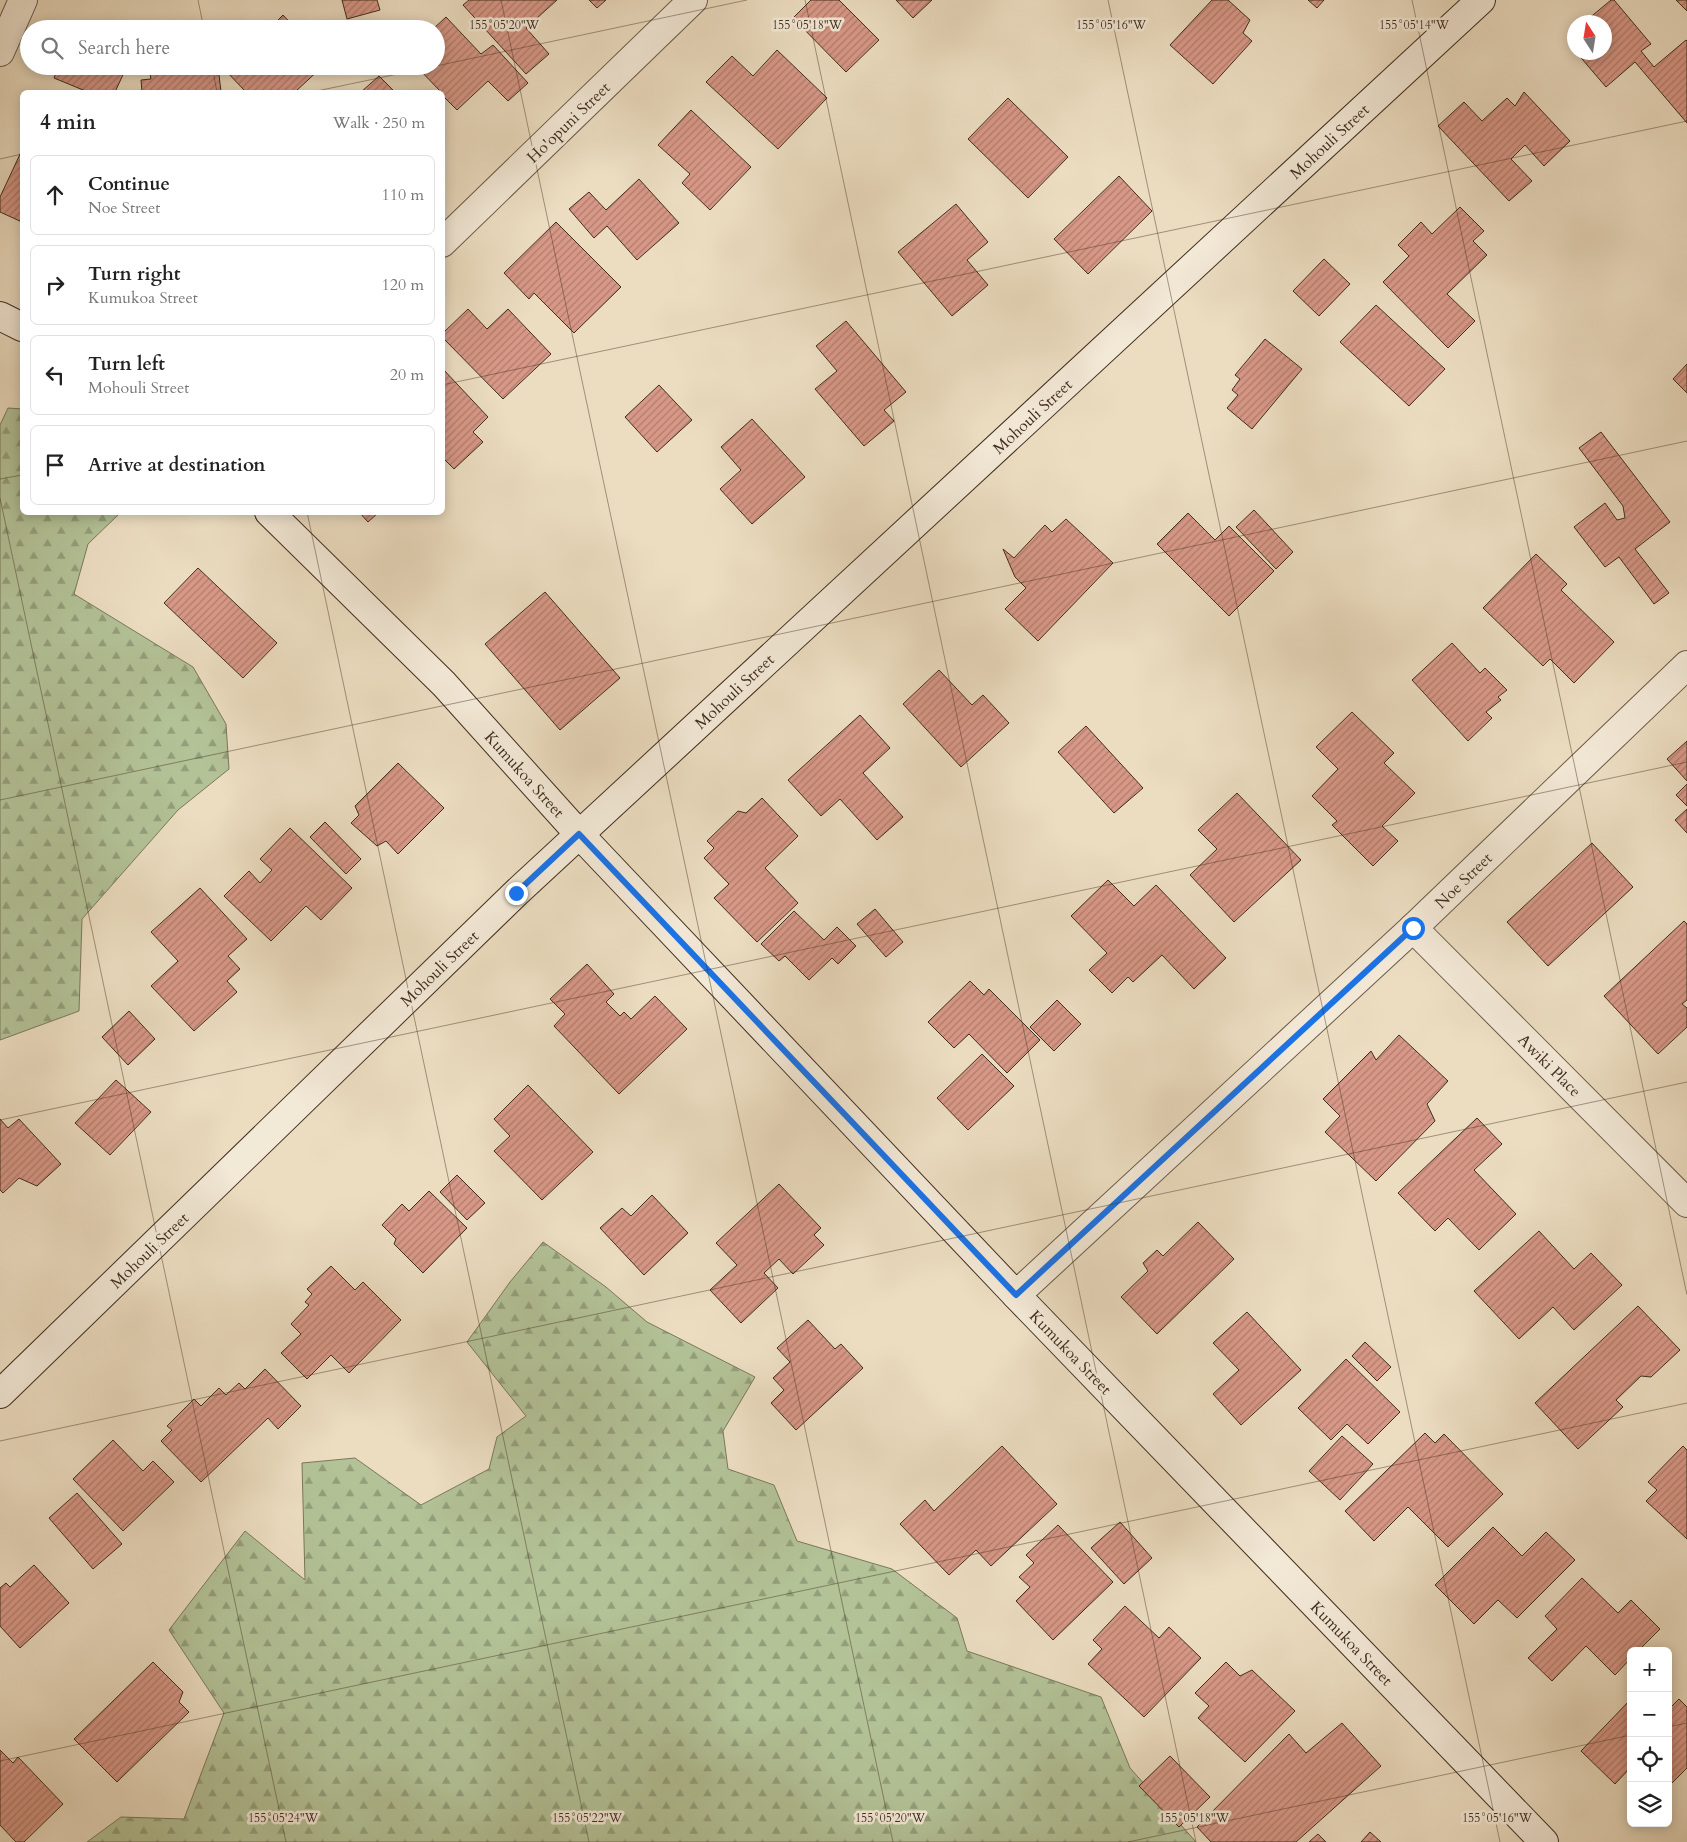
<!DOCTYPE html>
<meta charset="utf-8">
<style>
:root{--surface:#fff;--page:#f6f6f6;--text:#222;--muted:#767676;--line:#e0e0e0}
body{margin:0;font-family:Cardo,serif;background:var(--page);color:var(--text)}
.controls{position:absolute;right:15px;bottom:15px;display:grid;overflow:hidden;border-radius:8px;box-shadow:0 2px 12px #0003}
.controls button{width:45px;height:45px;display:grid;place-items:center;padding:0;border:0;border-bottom:1px solid var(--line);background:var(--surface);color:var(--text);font:25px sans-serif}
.compass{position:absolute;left:1567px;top:15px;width:45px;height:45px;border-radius:50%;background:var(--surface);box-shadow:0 2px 12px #0003;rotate:348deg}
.stop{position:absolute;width:15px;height:15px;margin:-11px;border:4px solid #1a73e8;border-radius:50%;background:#fff}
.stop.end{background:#1a73e8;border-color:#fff;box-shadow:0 1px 5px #0008}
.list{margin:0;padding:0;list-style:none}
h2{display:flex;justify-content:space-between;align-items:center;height:65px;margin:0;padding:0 20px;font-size:21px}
h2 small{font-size:16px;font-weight:400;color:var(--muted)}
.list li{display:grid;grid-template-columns:32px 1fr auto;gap:15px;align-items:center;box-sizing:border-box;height:80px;margin:0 10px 10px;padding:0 10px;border:1px solid var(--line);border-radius:8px}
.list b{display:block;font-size:19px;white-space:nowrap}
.list p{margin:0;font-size:16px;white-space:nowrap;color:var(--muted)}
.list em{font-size:16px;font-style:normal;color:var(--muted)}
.icon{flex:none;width:28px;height:28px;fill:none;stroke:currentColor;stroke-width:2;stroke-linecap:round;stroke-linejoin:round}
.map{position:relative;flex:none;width:1687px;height:1842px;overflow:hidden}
.search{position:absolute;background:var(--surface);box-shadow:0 2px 12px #0003;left:20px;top:20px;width:425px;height:55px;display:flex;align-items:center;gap:12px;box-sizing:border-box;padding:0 18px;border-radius:28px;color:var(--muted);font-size:19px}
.panel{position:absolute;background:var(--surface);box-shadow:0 2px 12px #0003;left:20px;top:90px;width:425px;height:425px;border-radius:8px}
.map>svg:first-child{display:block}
.forest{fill:url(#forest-firs);stroke:#7a785c}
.building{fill:url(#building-hatch);stroke:#402e20}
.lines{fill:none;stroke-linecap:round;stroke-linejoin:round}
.street-casing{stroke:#6b5a48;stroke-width:30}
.secondary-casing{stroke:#402e20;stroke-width:30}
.street{stroke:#f3e9d7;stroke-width:28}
.secondary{stroke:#f3e9d7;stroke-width:28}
.route{stroke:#1a73e8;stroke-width:6}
.ticks{fill:none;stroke:#402e20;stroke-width:1;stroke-opacity:0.45}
.labels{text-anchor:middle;stroke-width:5;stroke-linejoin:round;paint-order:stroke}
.street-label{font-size:16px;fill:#402e20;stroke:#f3e9d7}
.ticks-label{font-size:12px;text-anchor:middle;fill:#402e20;stroke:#f3e9d7;stroke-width:5;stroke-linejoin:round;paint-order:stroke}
</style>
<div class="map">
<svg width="1687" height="1842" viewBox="0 0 1687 1842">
<defs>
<pattern id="forest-firs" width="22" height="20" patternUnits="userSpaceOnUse" patternTransform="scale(1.25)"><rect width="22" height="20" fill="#b3c297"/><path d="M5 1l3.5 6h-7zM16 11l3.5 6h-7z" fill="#939e7b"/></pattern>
<pattern id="building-hatch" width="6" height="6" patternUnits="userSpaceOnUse" patternTransform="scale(1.25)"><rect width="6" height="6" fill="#d89887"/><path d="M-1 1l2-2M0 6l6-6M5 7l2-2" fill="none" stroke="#b17c6e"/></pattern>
</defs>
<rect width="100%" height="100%" fill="#ecddc1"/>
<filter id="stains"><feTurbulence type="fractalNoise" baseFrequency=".004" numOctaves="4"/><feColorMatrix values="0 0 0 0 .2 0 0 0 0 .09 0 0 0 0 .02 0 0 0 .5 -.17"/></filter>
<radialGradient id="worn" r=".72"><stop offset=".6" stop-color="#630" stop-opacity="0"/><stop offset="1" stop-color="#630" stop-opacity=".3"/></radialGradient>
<g class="forest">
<path d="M8,408l14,1v103l98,1 -32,31 -14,50 119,73 33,57 3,45 -51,41 -96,109 -3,92 -79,29v-615z"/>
<path d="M543,1242l63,45 41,35 108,55 -32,54 5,38 46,16 23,56 95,28 65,49 10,33 134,46 29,71 66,74h-1109l34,-25 63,2 40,-106 -55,-83 76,-99 60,49 -3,-117 53,-5 66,47 68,-36 8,-32 29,-21 -59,-74 43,-60z"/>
</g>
<g class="building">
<path d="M342,0h35l3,10 -33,9z"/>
<path d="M469,0h88l-31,28 23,26 -23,20 -63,-69z"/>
<path d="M589,0h17l-9,8z"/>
<path d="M811,0h28l40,40 -33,32 -53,-54z"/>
<path d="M896,0h36l-19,18z"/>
<path d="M1212,0h16l22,20 -7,13 9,8 -39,43 -43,-39z"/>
<path d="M1308,0h16l-7,8z"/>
<path d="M1611,0h3l37,44 -10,7 13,16 32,-27 1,1v82l-52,-61 -29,25 -30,-35h28v-30h-15l-2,-2z"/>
<path d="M1676,0h11v11z"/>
<path d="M283,15l13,14h-27z"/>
<path d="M446,17l35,37 12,-9 35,38 -20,18 -20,-20 -31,29 -15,-15v-3h-1l-25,-26h20v-37h-3z"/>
<path d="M1574,40v10l-5,-6z"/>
<path d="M777,50l50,48 -49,51 -72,-67 26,-26 21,20z"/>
<path d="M59,66h68l-12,26h-27l-34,-14z"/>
<path d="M171,66h47l3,26h-79l-1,-12 10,-1 -2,-10z"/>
<path d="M228,66h95l-28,26h-49l-21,-22z"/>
<path d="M379,76l16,16h-34z"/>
<path d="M1524,92l46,49 -26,25 -19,-21 -14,14 21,22 -23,20 -71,-75 26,-24 18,19 25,-23 8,8z"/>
<path d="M1008,98l60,59 -40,41 -60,-59z"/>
<path d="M691,110l60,57 -41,43 -28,-27 8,-9 -32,-29z"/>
<path d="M22,150v72l-22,-10v-15z"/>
<path d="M1119,176l33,35 -64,63 -34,-35z"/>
<path d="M639,179l40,44 -42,37 -30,-34 -13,12 -25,-29 20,-17 17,18z"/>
<path d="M956,204l32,38 -21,18 21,25 -36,31 -54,-64z"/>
<path d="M1460,207l24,24 -11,10 14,14 -40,39 28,27 -27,27 -65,-66 26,-26 -11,-11 23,-23 11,12z"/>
<path d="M556,222l65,65 -47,46 -40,-40 -5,6 -25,-26z"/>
<path d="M1324,259l26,25 -31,32 -26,-25z"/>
<path d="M1376,305l69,64 -36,37 -69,-64z"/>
<path d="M468,309l19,20 21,-20 43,45 -48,45 -61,-62v-3z"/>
<path d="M846,321l60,71 -22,18 10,11 -30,25 -49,-57 22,-18 -21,-25z"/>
<path d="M1265,339l37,30 -50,60 -25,-21 11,-13 -6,-5 8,-11 -5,-4z"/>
<path d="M1687,364v29l-14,-14z"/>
<path d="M442,368l46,49 -15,15 10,10 -29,27 -12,-12z"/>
<path d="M659,385l33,35 -35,32 -32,-35z"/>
<path d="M752,419l53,58 -53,47 -32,-35 21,-19 -20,-23z"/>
<path d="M1601,432l69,90 -35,27 34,44 -15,11 -35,-47 -14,10 -31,-40 31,-24 12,17 8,-2 -2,-12 -44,-58z"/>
<path d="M1254,510l39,42 -17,17 -40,-42z"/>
<path d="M359,512h20l-11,10z"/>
<path d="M1188,513l27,27 14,-14 45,45 -45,45 -72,-72z"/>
<path d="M1066,519l47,44 -75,78 -33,-32 21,-21 -11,-11 -12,-28 11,9 31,-33 7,7z"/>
<path d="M1536,554l31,30 -6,6 53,52 -40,41 -24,-24 -7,7 -60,-58z"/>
<path d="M198,568l79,75 -34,35 -79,-75z"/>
<path d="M545,592l75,86 -60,52 -75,-86z"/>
<path d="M1452,643l28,30 5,-5 22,22 -9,7 3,3 -15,12 6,6 -24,23 -56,-61z"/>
<path d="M939,670l33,35 11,-10 26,28 -48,44 -58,-63z"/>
<path d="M1352,712l42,41 -10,10 31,30 -33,33 16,15 -25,25 -41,-41 5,-4 -25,-25 26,-27 -22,-22z"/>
<path d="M860,715l30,33 -27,25 40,44 -26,23 -37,-41 -19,17 -33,-36z"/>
<path d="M1086,726l57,62 -29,25 -56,-61z"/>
<path d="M1687,741v40l-20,-22z"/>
<path d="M398,763l46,45 -46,46 -12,-13 -9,5 -26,-23 8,-8 -4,-9z"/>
<path d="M1687,784v22l-11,-11z"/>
<path d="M1237,793l64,67 -67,62 -44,-47 27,-26 -19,-19z"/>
<path d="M762,798l36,38 -33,32 33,35 -41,39 -43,-44 15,-14 -25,-26 10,-10 -7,-7 31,-30 8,2z"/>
<path d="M1687,809v24l-12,-13z"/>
<path d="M325,822l36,37 -15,15 -36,-37z"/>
<path d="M290,828l62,60 -31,32 -15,-14 -35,35 -47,-45 25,-25 11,12 12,-13 -12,-11z"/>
<path d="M1592,843l41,44 -85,79 -41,-44z"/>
<path d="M1108,880l26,26 22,-21 70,73 -32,31 -32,-34 -29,27 -5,-5 -16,16 -23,-23 18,-17 -36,-37z"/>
<path d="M200,888l47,51 -19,17 12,13 -13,12 10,11 -43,39 -43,-45 27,-25 -27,-29z"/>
<path d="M875,909l28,33 -17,15 -29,-33z"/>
<path d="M794,911l30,29 13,-13 19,19 -18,18 -6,-6 -23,22 -24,-24 -6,5 -18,-17z"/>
<path d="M1684,921l3,3v76l-5,4 5,4v19l-29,27 -54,-58z"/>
<path d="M587,964l27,30 -8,8 14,14 4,-4 7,7 24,-23 32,33 -68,65 -65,-68 11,-12 -15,-15z"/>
<path d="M970,981l14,14 5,-6 51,51 -33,33 -38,-39 -15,14 -26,-26z"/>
<path d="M1057,1000l24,24 -27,27 -24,-24z"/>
<path d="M129,1011l26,28 -27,26 -26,-28z"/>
<path d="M1399,1035l49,46 -21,23 8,17 -59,60 -51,-49 15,-16 -17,-17 48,-48 5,9z"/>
<path d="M982,1054l32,32 -46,44 -31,-32z"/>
<path d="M116,1080l35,32 -41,43 -35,-32z"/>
<path d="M528,1085l65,67 -51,48 -48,-49 16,-15 -16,-17z"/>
<path d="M1477,1118l25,26 -28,26 42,44 -37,36 -31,-32 -13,13 -37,-38z"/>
<path d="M0,1119l8,9 11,-9 42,45 -24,22 -18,-8 -16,15 -3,-3z"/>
<path d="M457,1175l28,28 -18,17 -27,-28z"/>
<path d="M779,1184l42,44 -7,7 10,10 -31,29 -14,-15 -15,14 14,15 -37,35 -31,-33 27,-25 -21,-22z"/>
<path d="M429,1191l38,37 -44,45 -29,-29 2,-5 -14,-14 20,-21 7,7z"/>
<path d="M652,1195l36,38 -44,42 -44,-47 22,-20 9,8z"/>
<path d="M1198,1222l36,37 -77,75 -36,-37 27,-26 -5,-8 14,-13 6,6z"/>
<path d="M1539,1231l35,38 17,-16 31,32 -48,45 -21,-23 -34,32 -45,-48z"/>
<path d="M331,1266l24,24 8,-8 38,38 -52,53 -18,-18 -24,24 -26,-26 20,-19 -10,-10 18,-19 -4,-3 7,-8 -5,-5z"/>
<path d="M1638,1306l42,44 -29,27 -10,-1 -25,24 7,7 -45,42 -43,-46z"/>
<path d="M1247,1312l54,58 -60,55 -28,-31 26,-24 -26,-27z"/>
<path d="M808,1320l27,29 6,-5 22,24 -67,62 -25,-27 13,-13 -11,-12 17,-16 -13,-14z"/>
<path d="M1365,1342l26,25 -14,14 -25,-25z"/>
<path d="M1346,1359l54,53 -32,32 -21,-20 -16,16 -33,-32z"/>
<path d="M265,1369l36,37 -23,23 -10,-11 -67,64 -40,-41 11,-11 -5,-4 27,-27 7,7 18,-18 7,7 13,-12 6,6z"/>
<path d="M1425,1433l10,10 9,-9 59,60 -55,53 -40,-40 -34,34 -29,-30z"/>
<path d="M1342,1436l31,28 -33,36 -31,-29z"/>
<path d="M113,1440l30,31 10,-10 21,21 -51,49 -50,-52z"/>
<path d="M1002,1446l55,58 -66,62 -15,-16 -27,25 -49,-51 25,-24 9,11z"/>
<path d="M1683,1446l4,4v89l-41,-38 11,-11 -9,-8z"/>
<path d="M77,1493l45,51 -29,25 -44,-51z"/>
<path d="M1120,1522l32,36 -28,26 -33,-36z"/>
<path d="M1058,1525l55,57 -60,58 -37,-39 14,-14 -11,-10 15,-14 -8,-8z"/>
<path d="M1493,1527l29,29 24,-24 29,28 -58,58 -19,-18 -24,24 -39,-39z"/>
<path d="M34,1565l35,38 -49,45 -20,-22v-38l6,-5 4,4z"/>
<path d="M1582,1578l36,35 13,-13 29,29 -22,22h-7v7l-16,17 -29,-29 -34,35 -24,-23 29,-29 -12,-13z"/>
<path d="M1125,1606l34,32 10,-11 32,31 -57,59 -56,-53 14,-15 -9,-9z"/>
<path d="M153,1662l30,30 -4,10 10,10 -72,70 -43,-43z"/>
<path d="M1226,1662l14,14 12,-6 43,41 -50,51 -47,-44 11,-12 -14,-13z"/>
<path d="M1631,1699v68l-16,17 -34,-33z"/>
<path d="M1679,1699l8,8v61l-19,19v-77z"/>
<path d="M1342,1723l39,43 -85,76h-85l-14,-15 92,-93 17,19z"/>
<path d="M0,1750l13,13 5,-6 45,47 -39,38h-8l-16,-17z"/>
<path d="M1170,1756l40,41 -31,30 -40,-41z"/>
<path d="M1370,1832l11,10h-20z"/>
<path d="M1318,1834l8,8h-17z"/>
</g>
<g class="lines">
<g class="street-casing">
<g id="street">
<path d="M0,52l23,-52"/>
<path d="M442,243l251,-243"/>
<path d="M1413,928l274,275"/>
<path d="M1016,1295l397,-367 274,-263"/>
</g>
</g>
<g class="secondary-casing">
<g id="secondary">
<path d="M0,316l22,11"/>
<path d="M269,512l175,172 135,150 437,461 528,547"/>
<path d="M0,1394l516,-501 965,-893"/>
</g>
</g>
<use href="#street" class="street"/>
<use href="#secondary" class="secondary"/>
</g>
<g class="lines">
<path class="route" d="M516,893l63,-59 437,461 397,-367"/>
</g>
<path class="ticks" d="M198,0l6,29M501,0l392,1842M805,0l391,1842M1108,0l392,1842M1412,0l275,1295M212,66l5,26M436,66l311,-66M312,92l124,-26M0,159l22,-5M442,385l1245,-264M0,479l22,-4M0,498l286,1344M307,512l282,1330M0,800l1687,-359M0,1120l1687,-358M0,1441l1687,-359M1668,1727l19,-4M0,1761l1687,-358M1128,1842l503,-107"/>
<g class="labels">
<g class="street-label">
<text transform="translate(568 122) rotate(-44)" y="6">Ho'opuni Street</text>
<text transform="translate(1329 141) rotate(-43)" y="6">Mohouli Street</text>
<text transform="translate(1032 416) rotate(-43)" y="6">Mohouli Street</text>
<text transform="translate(734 691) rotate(-43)" y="6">Mohouli Street</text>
<text transform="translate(525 774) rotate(48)" y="6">Kumukoa Street</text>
<text transform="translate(1463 880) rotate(-44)" y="6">Noe Street</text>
<text transform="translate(439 968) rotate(-44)" y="6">Mohouli Street</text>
<text transform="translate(1550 1065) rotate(45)" y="6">Awiki Place</text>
<text transform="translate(149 1250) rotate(-44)" y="6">Mohouli Street</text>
<text transform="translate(1071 1352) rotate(46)" y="6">Kumukoa Street</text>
<text transform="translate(1352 1643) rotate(46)" y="6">Kumukoa Street</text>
</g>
</g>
<g class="ticks-label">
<text x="504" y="29">155°05'20"W</text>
<text x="807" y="29">155°05'18"W</text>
<text x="1111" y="29">155°05'16"W</text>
<text x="1414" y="29">155°05'14"W</text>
<text x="283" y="1822">155°05'24"W</text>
<text x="587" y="1822">155°05'22"W</text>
<text x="890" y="1822">155°05'20"W</text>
<text x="1194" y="1822">155°05'18"W</text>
<text x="1497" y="1822">155°05'16"W</text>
</g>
<rect width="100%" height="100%" filter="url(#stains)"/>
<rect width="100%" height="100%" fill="url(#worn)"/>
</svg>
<div class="controls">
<button>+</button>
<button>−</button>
<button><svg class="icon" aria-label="locate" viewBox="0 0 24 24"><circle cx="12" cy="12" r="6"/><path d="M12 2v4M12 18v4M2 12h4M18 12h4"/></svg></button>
<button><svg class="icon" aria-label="layers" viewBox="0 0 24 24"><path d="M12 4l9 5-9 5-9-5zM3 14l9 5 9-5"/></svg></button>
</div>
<svg class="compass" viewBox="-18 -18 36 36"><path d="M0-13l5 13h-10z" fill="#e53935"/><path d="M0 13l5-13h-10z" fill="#767676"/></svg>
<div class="stop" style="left:1413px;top:928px"></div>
<div class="stop end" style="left:516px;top:893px"></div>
<div class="search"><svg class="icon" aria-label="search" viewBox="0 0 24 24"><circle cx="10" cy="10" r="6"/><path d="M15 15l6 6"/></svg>Search here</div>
<section class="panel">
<h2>4 min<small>Walk · 250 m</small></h2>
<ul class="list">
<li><svg class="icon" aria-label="ahead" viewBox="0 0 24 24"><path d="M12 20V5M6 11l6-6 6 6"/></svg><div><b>Continue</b><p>Noe Street</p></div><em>110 m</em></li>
<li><svg class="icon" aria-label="right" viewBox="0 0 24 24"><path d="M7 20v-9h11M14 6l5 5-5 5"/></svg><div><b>Turn right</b><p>Kumukoa Street</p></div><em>120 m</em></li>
<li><svg class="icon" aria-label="left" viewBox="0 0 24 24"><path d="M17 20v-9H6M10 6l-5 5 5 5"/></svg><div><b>Turn left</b><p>Mohouli Street</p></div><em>20 m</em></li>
<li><svg class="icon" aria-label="arrive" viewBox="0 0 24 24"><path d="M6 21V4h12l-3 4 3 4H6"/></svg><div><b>Arrive at destination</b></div></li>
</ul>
</section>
</div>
